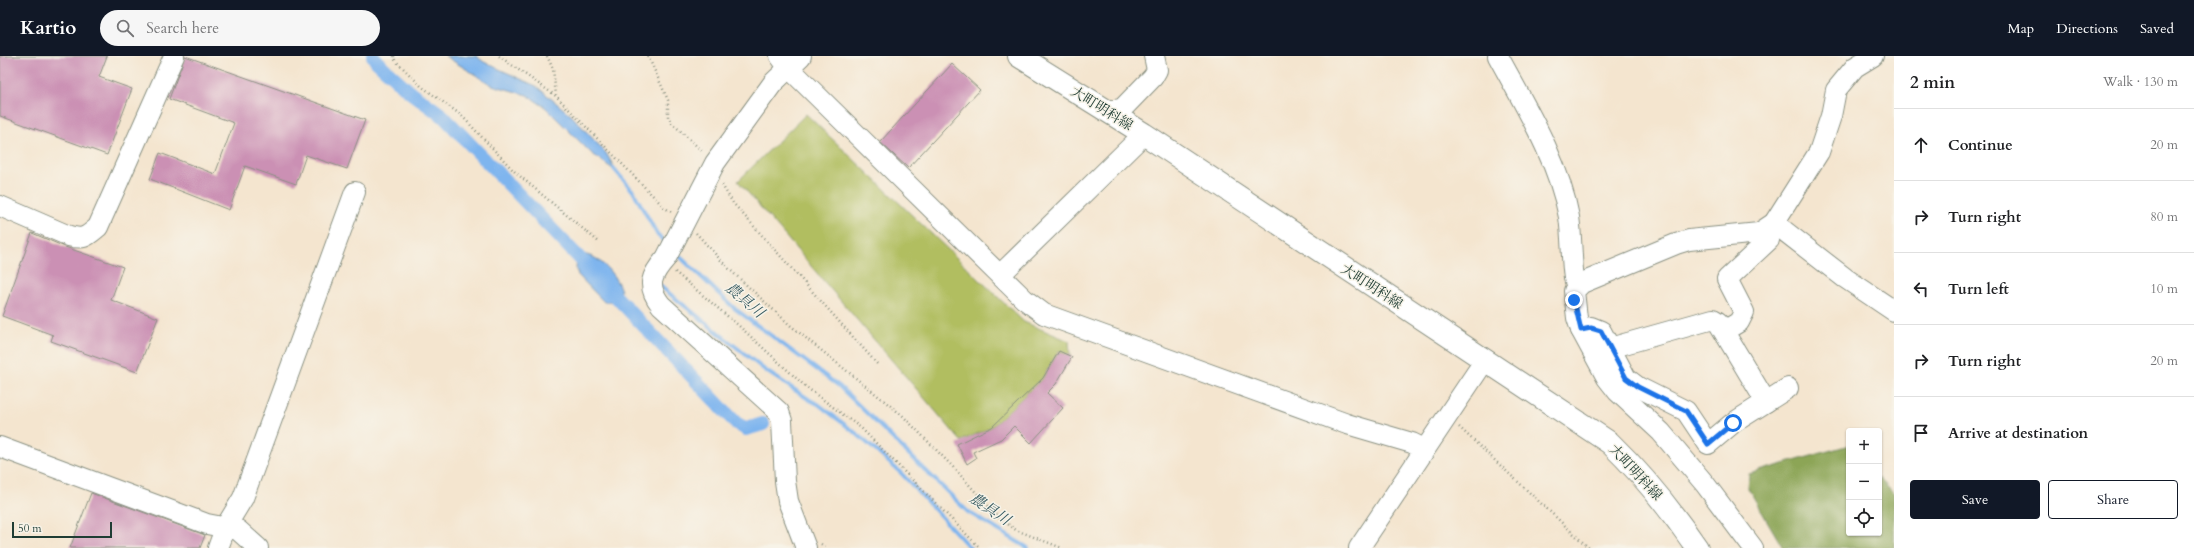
<!DOCTYPE html>
<meta charset="utf-8">
<style>
:root{--surface:#fff;--page:#f6f6f6;--text:#202124;--muted:#757577;--line:#e0e0e0;--accent:#111827}
body{margin:0;font-family:Cardo,"Noto Serif JP",serif;background:var(--page);color:var(--text)}
.controls{position:absolute;right:12px;bottom:12px;display:grid;overflow:hidden;border-radius:4px;box-shadow:0 1px 3px #0004}
.controls button{width:36px;height:36px;display:grid;place-items:center;padding:0;border:0;border-bottom:1px solid var(--line);background:var(--surface);color:var(--text);font:20px sans-serif}
.scale{position:absolute;left:12px;bottom:10px;width:100px;box-sizing:border-box;padding-left:4px;border:2px solid #1f3d34;border-top:0;font-size:11px;line-height:14px;white-space:nowrap;color:#1f3d34;-webkit-text-stroke:3px #f7f3e8;paint-order:stroke}
.stop{position:absolute;width:12px;height:12px;margin:-9px;border:3px solid #1a73e8;border-radius:50%;background:#fff}
.stop.end{background:#1a73e8;border-color:#fff;box-shadow:0 1px 4px #0008}
.list{margin:0;padding:0;list-style:none}
h2{display:flex;justify-content:space-between;align-items:center;height:52px;margin:0;padding:0 16px;font-size:17px}
h2 small{font-size:13px;font-weight:400;color:var(--muted)}
.list li{display:grid;grid-template-columns:26px 1fr auto;gap:12px;align-items:center;box-sizing:border-box;height:72px;padding:0 16px;border-top:1px solid var(--line)}
.list b{display:block;font-size:15px;white-space:nowrap}
.list em{font-size:13px;font-style:normal;color:var(--muted)}
.actions{display:flex;gap:8px;padding:12px 16px}
.actions a{flex:1;padding:9px 0;border:1px solid var(--accent);border-radius:4px;text-align:center;font-size:14px;color:var(--accent)}
.actions .main{background:var(--accent);color:#fff}
.icon{flex:none;width:22px;height:22px;fill:none;stroke:currentColor;stroke-width:2;stroke-linecap:round;stroke-linejoin:round}
.map{position:relative;flex:none;width:1894px;height:492px;overflow:hidden}
header{display:flex;align-items:center;gap:24px;box-sizing:border-box;height:56px;padding:0 20px;background:var(--accent);color:#fff}
header strong{font-size:19px}
nav{display:flex;gap:22px;margin-inline-start:auto;font-size:14px}
.search{width:280px;height:36px;background:var(--page);display:flex;align-items:center;gap:10px;box-sizing:border-box;padding:0 14px;border-radius:22px;color:var(--muted);font-size:15px}
main{display:flex}
aside{flex:1;background:var(--surface)}
.map>svg:first-child{display:block}
.green{fill:#b1be60;stroke:#687e4a}
.forest{fill:#8ca556;stroke:#567145}
.water{fill:#7fb5ee;stroke:#4f7991}
.lines{fill:none;stroke-linecap:round;stroke-linejoin:round}
.stream{stroke:#7fb5ee;stroke-width:4}
.canal{stroke:#7fb5ee;stroke-width:14}
.building{fill:#cb90b4}
.minor-casing{stroke:#8a9182;stroke-width:22}
.major-casing{stroke:#8a9182;stroke-width:24}
.path{stroke:#8a9182;stroke-width:2.5;stroke-dasharray:1 3;stroke-linecap:butt}
.minor{stroke:#fff;stroke-width:20}
.major{stroke:#fff;stroke-width:22}
.route{stroke:#1a73e8;stroke-width:5}
.labels{text-anchor:middle;stroke-width:3;stroke-linejoin:round;paint-order:stroke}
.street-label{font-size:14px;fill:#1f3d34;stroke:#f7f3e8}
.water-label{font-size:15px;font-style:italic;fill:#375b62;stroke:#f7f3e8}
</style>
<header>
<strong>Kartio</strong>
<div class="search"><svg class="icon" aria-label="search" viewBox="0 0 24 24"><circle cx="10" cy="10" r="6"/><path d="M15 15l6 6"/></svg>Search here</div>
<nav><a>Map</a><a>Directions</a><a>Saved</a></nav>
</header>
<main>
<div class="map">
<svg width="1894" height="492" viewBox="0 0 1894 492">
<rect width="100%" height="100%" fill="#f7f3e8"/>
<filter id="ink" filterUnits="userSpaceOnUse"><feTurbulence type="fractalNoise" baseFrequency=".025" numOctaves="2"/><feDisplacementMap in="SourceGraphic" scale="8" xChannelSelector="R" yChannelSelector="G"/><feConvolveMatrix kernelMatrix="1 2 1 2 8 2 1 2 1" color-interpolation-filters="sRGB"/></filter>
<filter id="wash" filterUnits="userSpaceOnUse"><feTurbulence type="fractalNoise" baseFrequency=".012" numOctaves="4" result="noise"/><feDisplacementMap in="SourceGraphic" scale="16" xChannelSelector="R" yChannelSelector="G"/><feGaussianBlur stdDeviation="0.9" result="paint"/><feColorMatrix in="noise" values="0 0 0 0 0 0 0 0 0 0 0 0 0 0 0 0 0 1.4 0 .05"/><feComposite in="paint" operator="in"/></filter>
<g filter="url(#wash)">
<rect width="100%" height="100%" fill="#f4e5cf"/>
<path class="green" d="M806,58l218,208 45,19 1,15 -11,-5 -16,27 -51,49 -31,14 -223,-260z"/>
<path class="forest" d="M1849,389v88h30v-55l15,16v54h-111l-35,-60 1,-14z"/>
<g class="water">
<path d="M445,0h31l8,6 52,24 36,30 34,37 11,19 -26,-19 -46,-46 -18,-12 -35,-10z"/>
<path d="M577,199c4,0 9,-1 13,1 12,3 28,23 31,35l-12,11h-5l-26,-27 -2,-5z"/>
</g>
<g class="lines">
<g class="stream">
<path d="M614,113l19,22 24,43 10,10"/>
<path d="M675,196l59,56 105,78 129,126 60,36"/>
<path d="M660,230l106,85 44,29 8,4 39,30 44,39 69,75"/>
</g>
<g class="canal">
<path d="M373,0l3,5 34,31 33,24 146,152"/>
<path d="M603,227l133,140 10,6 17,-5"/>
</g>
</g>
<g id="blocks">
<g class="building">
<path d="M0,0h107l-8,21 33,12 -25,66 -107,-39z"/>
<path d="M185,0l180,64 -18,49 -41,-14 -10,29 -51,-18 -16,44 -79,-31 10,-26 55,21 19,-51 -65,-24z"/>
<path d="M952,8l28,26 -72,78 -28,-26z"/>
<path d="M32,177l33,14 58,20 -12,33 47,18 -21,54 -86,-31 2,-6 -51,-19z"/>
<path d="M1059,295l13,6 -16,27 -9,9 16,15 -32,35 -17,-17 -13,13 -28,13 3,6 -9,6 -10,-20 35,-17 51,-49z"/>
<path d="M91,437l114,42 -5,13h-130z"/>
</g>
</g>
</g>
<g filter="url(#ink)">
<use href="#blocks" fill-opacity="0" stroke="#8a9182" stroke-width="1"/>
<g class="lines">
<g class="minor-casing">
<g id="minor">
<path d="M780,0l8,11 236,232 20,15 303,110 65,19 12,6"/>
<path d="M801,0l-28,27 -58,80 -49,95c-15,17 -20,28 -5,47l118,107 3,9 3,60 3,20 18,47"/>
<path d="M1498,0c28,52 60,103 71,161 3,20 2,41 5,61l3,9"/>
<path d="M1107,55l15,-2 31,-32 4,-7 -3,-14"/>
<path d="M0,150l69,30c15,4 17,1 29,-9l76,-171"/>
<path d="M1774,167l71,55 49,33"/>
<path d="M1000,219l144,-141"/>
<path d="M1581,274l10,-3 10,4 25,47 12,9 48,24 22,33 25,-21 55,-35"/>
<path d="M1724,275l15,-9 5,-10 -17,-33 42,-39 -6,-9"/>
<path d="M1610,292l103,-29 5,3 48,80"/>
<path d="M0,391l207,77 31,6 20,18"/>
<path d="M218,492l8,-22 17,-28 112,-306"/>
<path d="M1359,492l126,-188"/>
<path d="M1753,492l-48,-64 -44,-52 -43,-40 -11,-14 -26,-48 -4,-12 -3,-27 8,-8 94,-39 13,-4 70,-7 15,-10 45,-71 12,-36 5,-26 19,-23 18,-11"/>
</g>
</g>
<g class="major-casing">
<path id="major" d="M1019,0l125,78 466,309c33,32 61,67 87,105"/>
</g>
<g class="path">
<path d="M394,0v3l27,27 40,29 54,57 85,71"/>
<path d="M499,0l57,40 108,111 7,5"/>
<path d="M547,0l6,13 3,26"/>
<path d="M648,0l20,44v17l4,6 31,29"/>
<path d="M722,129l11,18 146,163"/>
<path d="M696,177l32,35 63,58 112,90 51,52 44,49 18,13 46,18"/>
<path d="M675,216l63,53 68,62 55,41 119,120"/>
<path d="M1459,371l130,121"/>
<path d="M821,488l6,4"/>
</g>
<use href="#minor" class="minor"/>
<use href="#major" class="major"/>
</g>
</g>
<g class="lines" filter="url(#ink)">
<path class="route" d="M1574,244l7,30 10,-2 10,3 25,47 12,9 48,24 22,33 25,-21"/>
</g>
<g class="labels">
<g class="street-label">
<text transform="translate(1102 52) rotate(32)" y="5">大町明科線</text>
<text transform="translate(1372 230) rotate(33)" y="5">大町明科線</text>
<text transform="translate(1636 416) rotate(47)" y="5">大町明科線</text>
</g>
<g class="water-label">
<text transform="translate(745 244) rotate(40)" y="5">農具川</text>
<text transform="translate(990 453) rotate(34)" y="5">農具川</text>
</g>
</g>
</svg>
<div class="controls">
<button>+</button>
<button>−</button>
<button><svg class="icon" aria-label="locate" viewBox="0 0 24 24"><circle cx="12" cy="12" r="6"/><path d="M12 2v4M12 18v4M2 12h4M18 12h4"/></svg></button>
</div>
<div class="scale">50 m</div>
<div class="stop" style="left:1733px;top:367px"></div>
<div class="stop end" style="left:1574px;top:244px"></div>
</div>
<aside>
<h2>2 min<small>Walk · 130 m</small></h2>
<ul class="list">
<li><svg class="icon" aria-label="ahead" viewBox="0 0 24 24"><path d="M12 20V5M6 11l6-6 6 6"/></svg><div><b>Continue</b></div><em>20 m</em></li>
<li><svg class="icon" aria-label="right" viewBox="0 0 24 24"><path d="M7 20v-9h11M14 6l5 5-5 5"/></svg><div><b>Turn right</b></div><em>80 m</em></li>
<li><svg class="icon" aria-label="left" viewBox="0 0 24 24"><path d="M17 20v-9H6M10 6l-5 5 5 5"/></svg><div><b>Turn left</b></div><em>10 m</em></li>
<li><svg class="icon" aria-label="right" viewBox="0 0 24 24"><path d="M7 20v-9h11M14 6l5 5-5 5"/></svg><div><b>Turn right</b></div><em>20 m</em></li>
<li><svg class="icon" aria-label="arrive" viewBox="0 0 24 24"><path d="M6 21V4h12l-3 4 3 4H6"/></svg><div><b>Arrive at destination</b></div></li>
</ul>
<div class="actions"><a class="main">Save</a><a>Share</a></div>
</aside>
</main>
